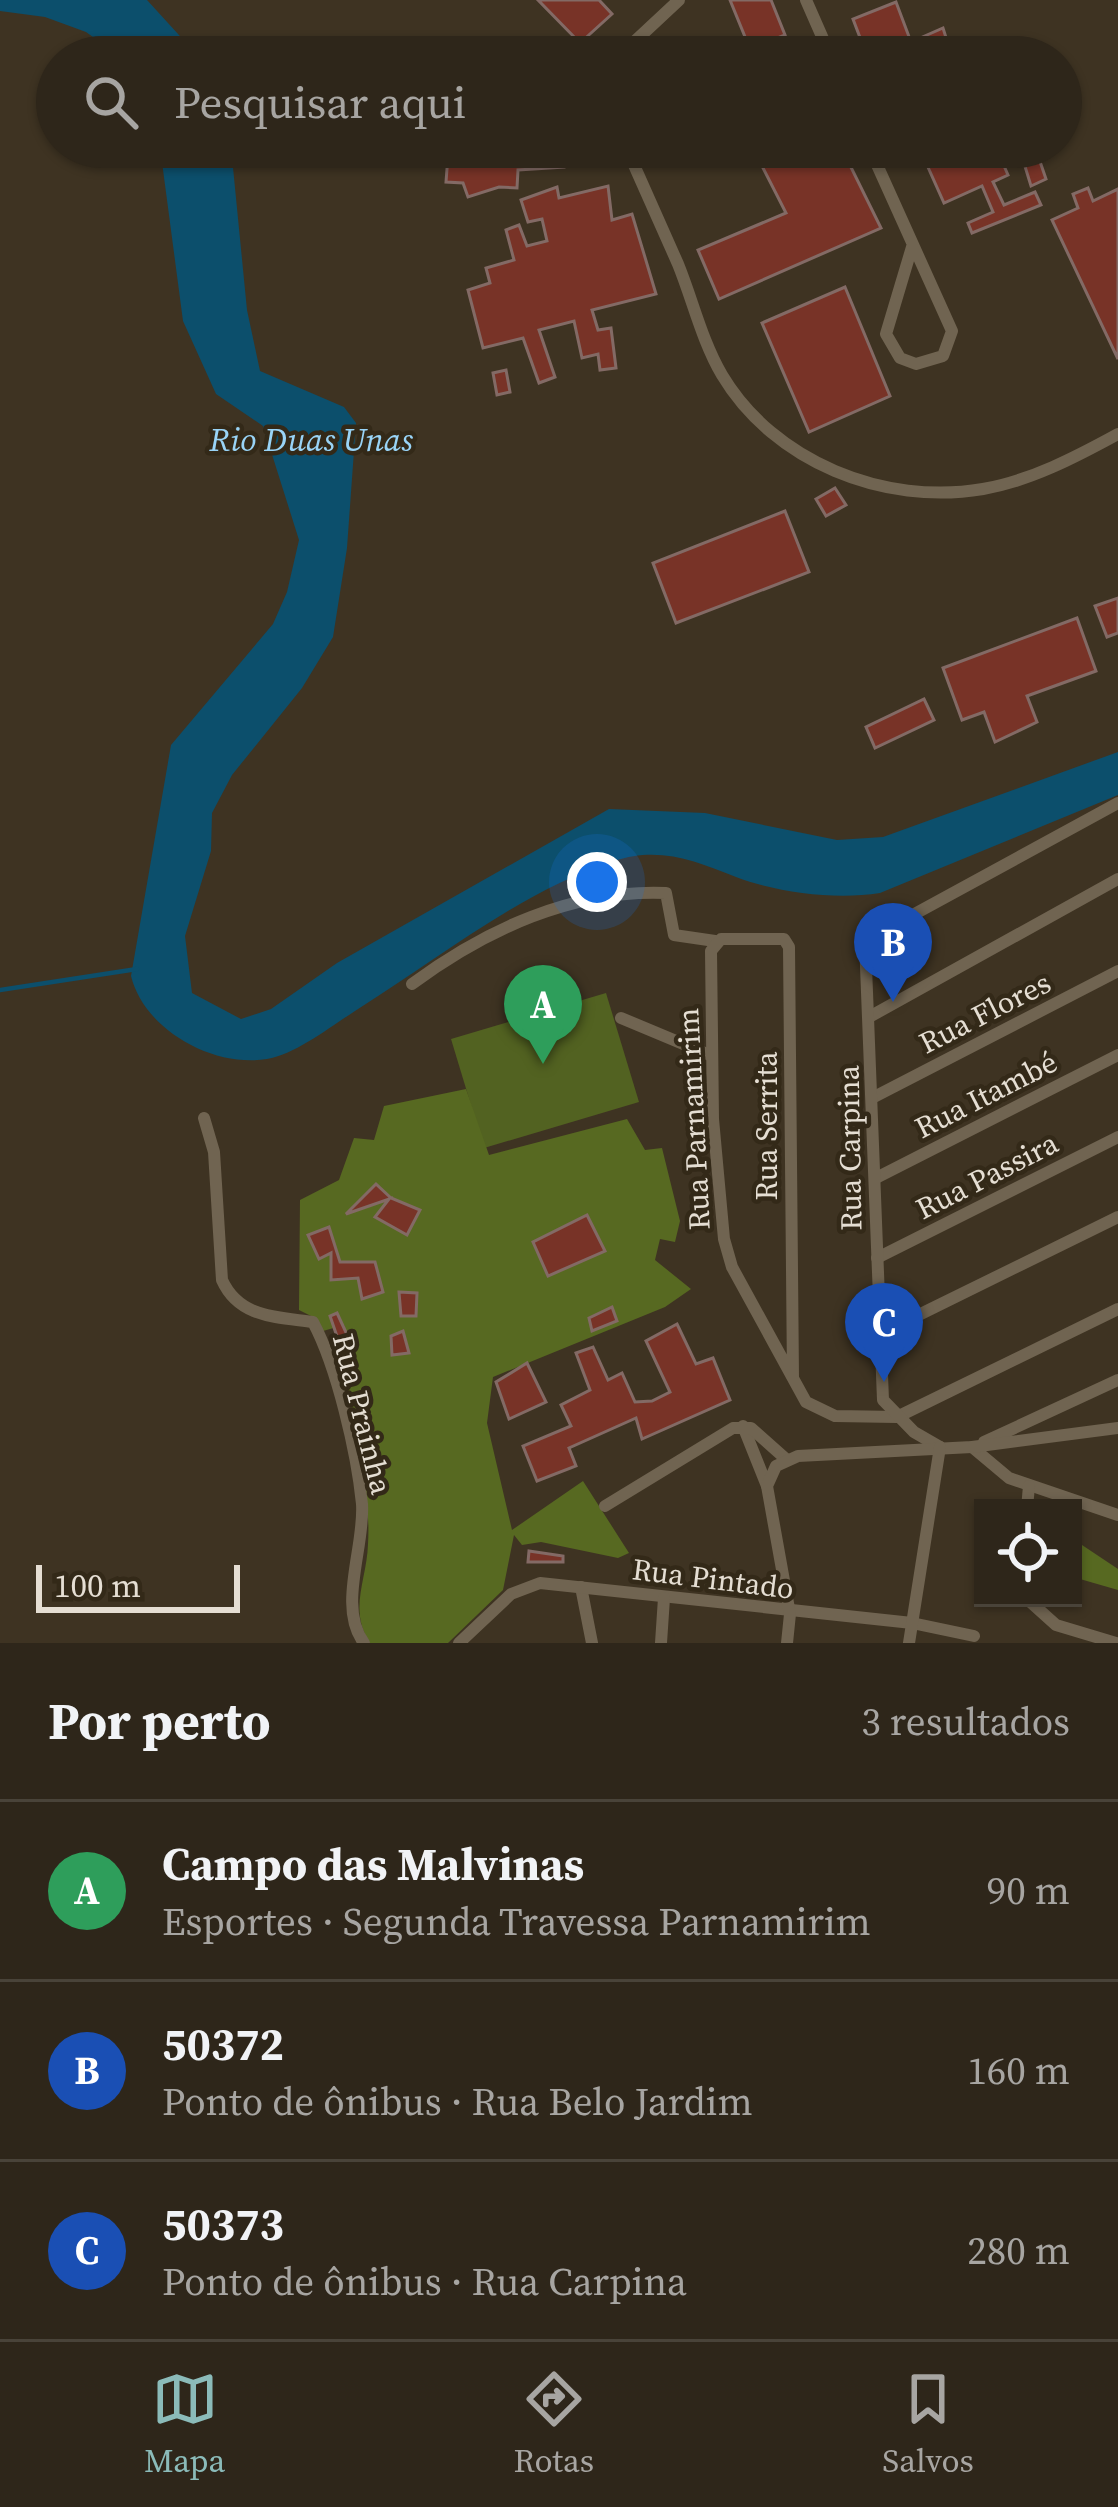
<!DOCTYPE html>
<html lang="pt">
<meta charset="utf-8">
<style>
:root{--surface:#2e261a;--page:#362e23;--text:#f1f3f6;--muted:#a7a5a2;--line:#494339;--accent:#8bbbb9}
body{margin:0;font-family:"Source Serif 4",serif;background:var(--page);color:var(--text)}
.controls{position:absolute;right:36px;bottom:36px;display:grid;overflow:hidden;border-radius:0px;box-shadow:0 3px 9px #0004}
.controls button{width:108px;height:108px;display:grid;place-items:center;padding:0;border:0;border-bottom:3px solid var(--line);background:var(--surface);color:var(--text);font:60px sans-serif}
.scale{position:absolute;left:36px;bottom:30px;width:204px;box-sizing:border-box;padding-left:12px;border:6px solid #e5ded3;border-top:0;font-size:33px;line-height:42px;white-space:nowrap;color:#e5ded3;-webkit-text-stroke:9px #332918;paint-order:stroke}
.you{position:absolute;left:597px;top:882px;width:42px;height:42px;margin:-30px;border:9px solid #fff;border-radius:50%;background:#1a73e8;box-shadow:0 0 0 18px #1a73e833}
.badge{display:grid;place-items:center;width:78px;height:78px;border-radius:50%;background:var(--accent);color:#fff;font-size:39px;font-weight:700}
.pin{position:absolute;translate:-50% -99px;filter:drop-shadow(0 3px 6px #0008)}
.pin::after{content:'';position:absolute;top:63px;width:42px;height:36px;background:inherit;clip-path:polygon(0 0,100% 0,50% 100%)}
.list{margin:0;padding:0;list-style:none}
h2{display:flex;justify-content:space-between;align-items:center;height:156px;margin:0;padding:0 48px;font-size:51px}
h2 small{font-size:39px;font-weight:400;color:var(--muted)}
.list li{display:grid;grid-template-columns:78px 1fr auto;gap:36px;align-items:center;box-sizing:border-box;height:180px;padding:0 48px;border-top:3px solid var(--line)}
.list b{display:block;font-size:45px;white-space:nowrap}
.list p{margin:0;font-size:39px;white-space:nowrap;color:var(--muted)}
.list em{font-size:39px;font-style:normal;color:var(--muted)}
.icon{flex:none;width:66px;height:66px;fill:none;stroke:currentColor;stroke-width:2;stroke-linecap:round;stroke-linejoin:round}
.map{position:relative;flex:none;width:1118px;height:1643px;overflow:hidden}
.search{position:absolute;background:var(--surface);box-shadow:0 3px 9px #0004;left:36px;right:36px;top:36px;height:132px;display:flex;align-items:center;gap:30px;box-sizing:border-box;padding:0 42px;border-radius:66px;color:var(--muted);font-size:45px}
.sheet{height:696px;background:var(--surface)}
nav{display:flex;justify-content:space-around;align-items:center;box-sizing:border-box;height:168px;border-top:3px solid var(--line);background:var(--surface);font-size:33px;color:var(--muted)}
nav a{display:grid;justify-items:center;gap:6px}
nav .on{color:var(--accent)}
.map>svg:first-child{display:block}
.green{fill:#526221}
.forest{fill:#576921}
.water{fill:#0c4f6c}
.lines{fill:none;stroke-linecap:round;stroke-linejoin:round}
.stream{stroke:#0c4f6c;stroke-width:4.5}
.building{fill:#783327;stroke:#836a65;stroke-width:3}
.minor{stroke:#706451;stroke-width:12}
.labels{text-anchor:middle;stroke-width:9;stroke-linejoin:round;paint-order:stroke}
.street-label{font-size:30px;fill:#e5ded3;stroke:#332918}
.water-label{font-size:33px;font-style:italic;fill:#99d4f7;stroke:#332918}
</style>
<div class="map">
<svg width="1118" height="1643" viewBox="0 0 1118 1643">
<rect width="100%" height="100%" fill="#3e3322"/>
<path class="green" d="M606,993l33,109 -155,46 -33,-109z"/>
<g class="forest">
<path d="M466,1089l23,66 138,-36 18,31 17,-2 18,73 -5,21 -15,-3 -5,21 36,29 -26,18 -172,70 -6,46 25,107 71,-49 46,72 -11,5 -77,-16 -19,3 -8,-10 -11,55 -55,53h-78c-22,-33 -3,-63 -2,-99 4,-64 -22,-130 -36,-192l17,-11 -5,-16 -21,6 -8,-13 -16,-8 1,-110 39,-20 15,-42 20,2 10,-34z"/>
<path d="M1073,1539l45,30v21l-45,-13z"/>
</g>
<g class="water">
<path d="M0,0h147l52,57h-78l-35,-25 -41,-15 -45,-6z"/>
<path d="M160,147h71l16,163 13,61 84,36 12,16 -9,125 -14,89 -31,51 -70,87 -20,38 -1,38 -26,85 7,57 49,26 30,-10 66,-46 272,-154 96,4 132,27 46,-3 235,-85v43l-238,98c-44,7 -102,0 -144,-16 -41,-16 -76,-31 -122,-16 -93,30 -177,99 -259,150 -25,16 -59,43 -88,48 -55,9 -123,-30 -136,-83l40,-231 102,-121 14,-32 12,-52 -36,-114 -47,-32 -33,-73z"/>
</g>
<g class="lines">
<path class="stream" d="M0,990l137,-21"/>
</g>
<g class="building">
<path d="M538,0h61l13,14 -32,29z"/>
<path d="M730,0h41l14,35 -35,14z"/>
<path d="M896,2l15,40 32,-14 6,19 -25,10h-36l-4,-8 -17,7 -14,-37z"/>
<path d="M463,147h101v20l-46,3 -1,18 -18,-1 -31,10 -5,-14 -17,-1 2,-26 15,-1z"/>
<path d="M774,147h67l40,81 -162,71 -21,-49 88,-37 -24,-47 17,-9z"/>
<path d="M919,147h116l11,32 -15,7 -11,-36 -19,9 7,16 -15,7 11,23 31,-13 6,13 -69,28 -4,-10 25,-11 -11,-26 -38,17z"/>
<path d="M608,186l4,34 20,-6 24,80 -64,16 6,20 13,-2 5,40 -16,2 -2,-16 -16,4 -8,-37 -35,9 16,47 -16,6 -16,-45 -40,10 -15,-58 22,-7 -4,-15 28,-8 -8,-30 13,-5 8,21 20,-5 -5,-22 -14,3 -7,-22 36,-13 2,11z"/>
<path d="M1088,188l5,13 25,-12v170l-66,-139 26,-12 -5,-14z"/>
<path d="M845,287l45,109 -81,36 -47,-109z"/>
<path d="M506,370l4,22 -13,3 -4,-22z"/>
<path d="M835,488l11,17 -20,11 -10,-17z"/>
<path d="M785,511l24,61 -133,51 -23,-60z"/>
<path d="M1118,598v35l-11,4 -12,-31z"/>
<path d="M1077,618l19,53 -69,25 10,26 -42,20 -11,-30 -22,8 -19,-52z"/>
<path d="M924,699l10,21 -59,28 -9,-21z"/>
<path d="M376,1184l15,14 29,12 -13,25 -32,-18 14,-18 -43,15z"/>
<path d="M587,1215l18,36 -57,25 -15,-34z"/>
<path d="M329,1227l11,35h35l8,30 -21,7 -4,-21 -27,2v-27l-12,6 -11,-24z"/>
<path d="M399,1292l18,1 -1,23h-15z"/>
<path d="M612,1307l5,14 -25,10 -3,-13z"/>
<path d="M337,1313l13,28 -10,4 -10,-29z"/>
<path d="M677,1324l19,40 17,-6 17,42 -88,39 -6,-21 -67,30 7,18 -39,15 -14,-35 48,-20 -10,-21 29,-15 -14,-37 17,-6 15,33 14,-7 13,29 17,-1 18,-9 -24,-51z"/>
<path d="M403,1331l6,22 -17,2 -1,-19z"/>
<path d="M527,1363l19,39 -37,17 -13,-37z"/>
<path d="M529,1551l34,5v6h-35z"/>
</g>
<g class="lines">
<g class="minor">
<path d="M806,0l25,57"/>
<path d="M618,57l61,-57"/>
<path d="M626,147c17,39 35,78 52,117 15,37 24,77 44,111 52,87 162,131 261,114 47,-8 93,-32 135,-55"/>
<path d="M869,147l83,184 -9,25 -27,8 -16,-6 -14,-24 26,-87"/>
<path d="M412,984c73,-54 161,-95 254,-91l8,42 41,6"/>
<path d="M871,1016l247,-137"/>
<path d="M621,1018l91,38"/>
<path d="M874,1097l244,-126"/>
<path d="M204,1118l10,34 8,128c17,38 55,37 91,42 24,45 44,131 49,182 3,43 -25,103 2,139"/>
<path d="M876,1178l242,-123"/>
<path d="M877,1258l241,-121"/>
<path d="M882,1333l236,-116"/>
<path d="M793,1378l-4,-431 -5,-8h-63l-10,12 2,168 11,120 8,28 74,135 29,14 62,1 221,-108"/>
<path d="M743,1426l24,60"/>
<path d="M984,1442l134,-62"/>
<path d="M940,1447l-26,-15 -31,-32 -18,-459 253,-138"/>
<path d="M972,1447l37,31 109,37"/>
<path d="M605,1506l128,-78h18l36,32"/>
<path d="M1027,1508l2,-22"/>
<path d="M581,1587l11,56"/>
<path d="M1026,1598l30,27 60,18"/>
<path d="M459,1643l52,-49 29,-11 372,40 62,13"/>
<path d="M661,1643l3,-45"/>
<path d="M787,1643l3,-29 -23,-128 9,-20 22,-10 174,-9 146,-19"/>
<path d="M909,1643l31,-196"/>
</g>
</g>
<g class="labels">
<g class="street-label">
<text transform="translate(985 1013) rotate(-27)" y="10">Rua Flores</text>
<text transform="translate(986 1095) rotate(-27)" y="10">Rua Itambé</text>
<text transform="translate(694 1119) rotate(-93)" y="10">Rua Parnamirim</text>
<text transform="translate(767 1126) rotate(-90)" y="10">Rua Serrita</text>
<text transform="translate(850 1148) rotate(-91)" y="10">Rua Carpina</text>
<text transform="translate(987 1176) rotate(-27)" y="10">Rua Passira</text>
<text transform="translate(362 1414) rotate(76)" y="10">Rua Prainha</text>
<text transform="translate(713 1579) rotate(7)" y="10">Rua Pintado</text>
</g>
<g class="water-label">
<text x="311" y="451">Rio Duas Unas</text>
</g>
</g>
</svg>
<div class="controls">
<button><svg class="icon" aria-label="locate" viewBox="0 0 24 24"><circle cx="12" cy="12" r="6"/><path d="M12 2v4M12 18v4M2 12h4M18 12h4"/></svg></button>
</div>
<div class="scale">100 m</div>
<div class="you"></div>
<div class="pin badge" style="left:543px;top:1064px;background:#2e9e5b">A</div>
<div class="pin badge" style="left:893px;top:1002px;background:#1a4fb4">B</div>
<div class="pin badge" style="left:884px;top:1382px;background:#1a4fb4">C</div>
<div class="search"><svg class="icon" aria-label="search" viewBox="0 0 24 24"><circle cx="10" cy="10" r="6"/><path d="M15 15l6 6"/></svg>Pesquisar aqui</div>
</div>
<section class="sheet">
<h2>Por perto<small>3 resultados</small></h2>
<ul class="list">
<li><span class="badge" style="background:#2e9e5b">A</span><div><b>Campo das Malvinas</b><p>Esportes · Segunda Travessa Parnamirim</p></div><em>90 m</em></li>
<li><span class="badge" style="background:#1a4fb4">B</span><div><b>50372</b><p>Ponto de ônibus · Rua Belo Jardim</p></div><em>160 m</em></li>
<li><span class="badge" style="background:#1a4fb4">C</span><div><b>50373</b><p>Ponto de ônibus · Rua Carpina</p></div><em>280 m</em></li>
</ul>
</section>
<nav>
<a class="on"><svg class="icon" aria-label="map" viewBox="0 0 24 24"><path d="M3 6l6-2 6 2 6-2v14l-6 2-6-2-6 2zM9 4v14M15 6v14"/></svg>Mapa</a>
<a><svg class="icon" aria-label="directions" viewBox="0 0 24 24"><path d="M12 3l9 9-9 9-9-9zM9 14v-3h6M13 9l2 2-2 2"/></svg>Rotas</a>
<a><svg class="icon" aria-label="saved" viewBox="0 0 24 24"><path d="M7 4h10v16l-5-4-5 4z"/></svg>Salvos</a>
</nav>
